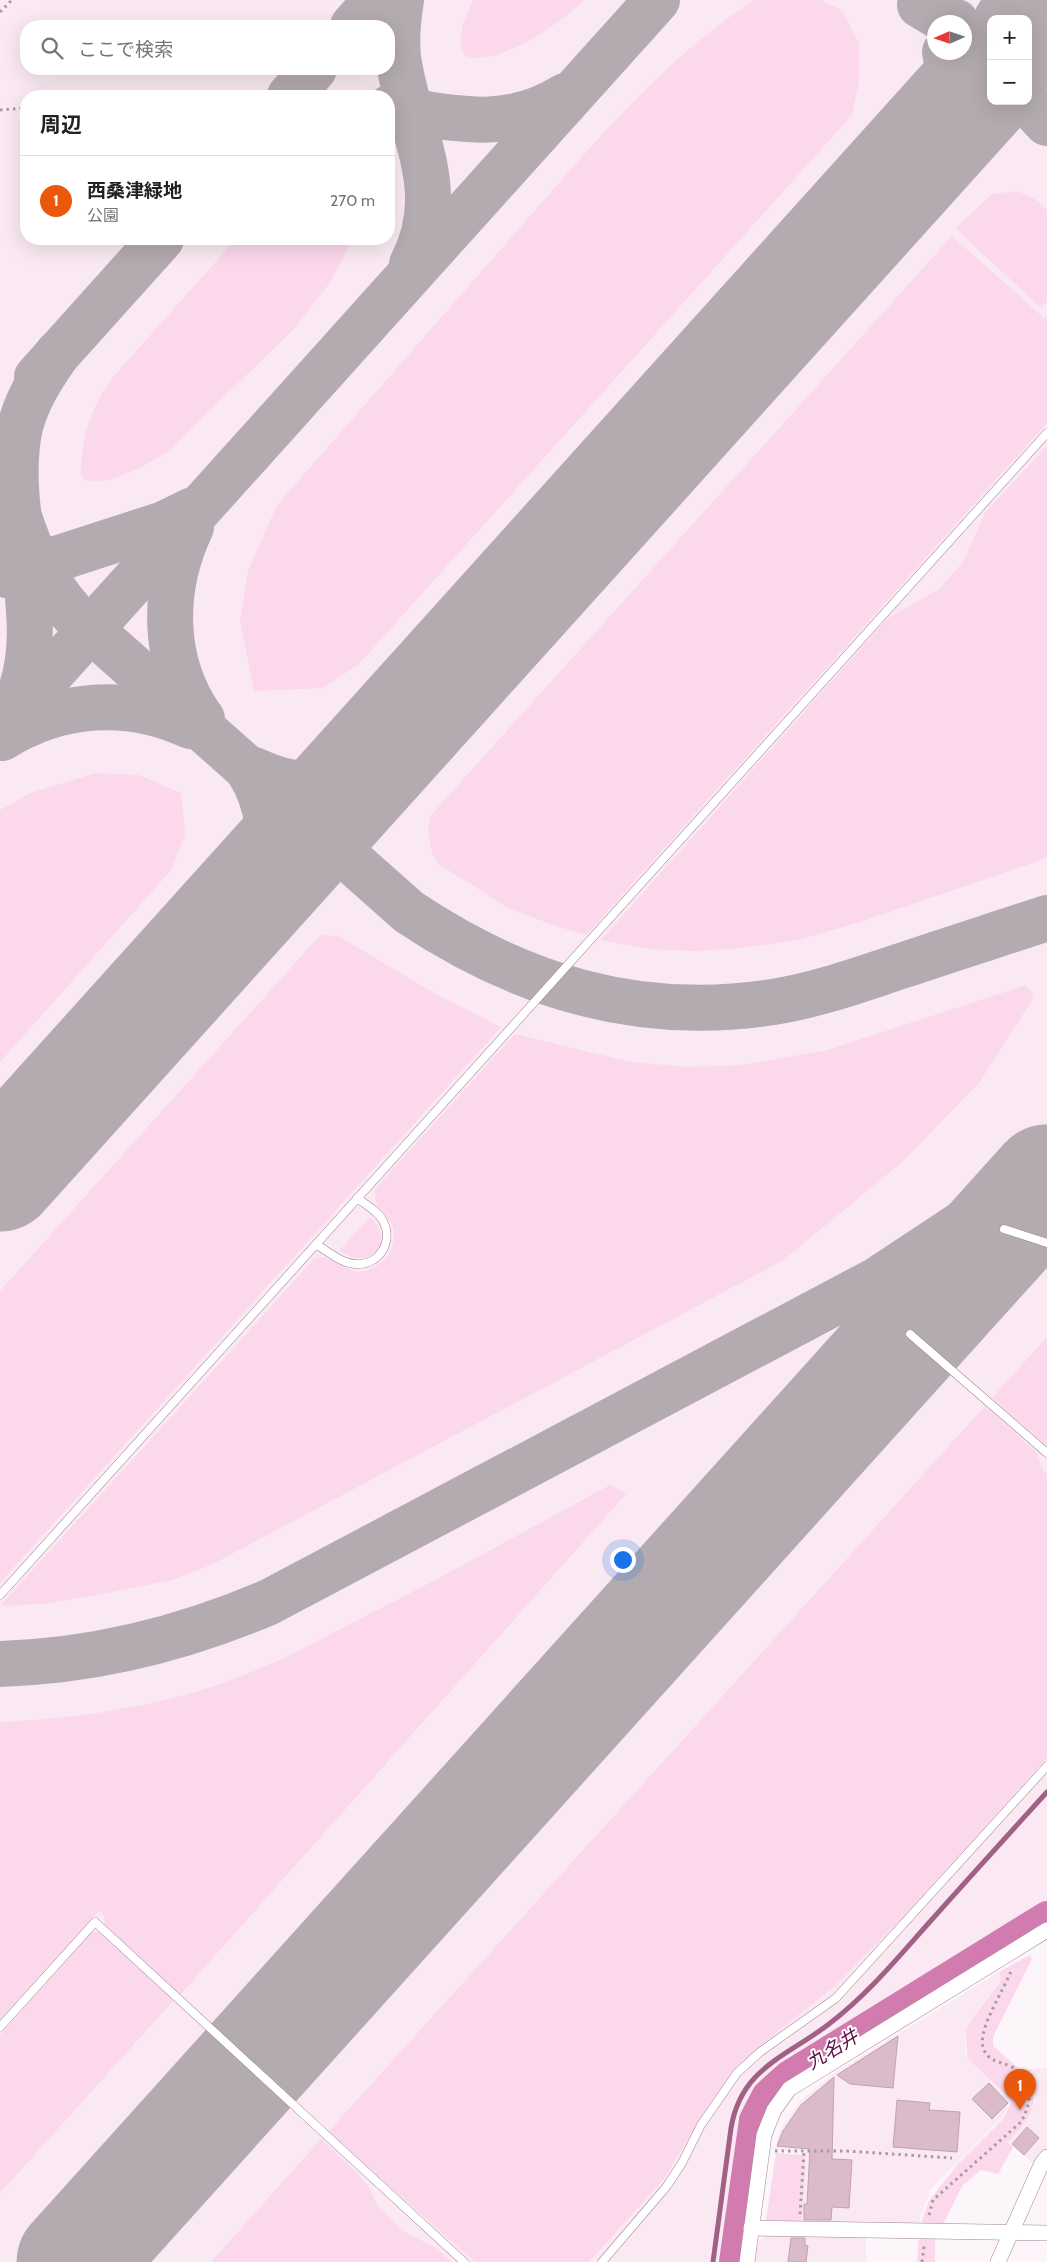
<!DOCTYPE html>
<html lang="ja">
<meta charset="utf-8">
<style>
:root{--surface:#fff;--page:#f6f6f6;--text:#202124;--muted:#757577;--line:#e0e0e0;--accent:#ea580c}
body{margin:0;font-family:Cabin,"Noto Sans JP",sans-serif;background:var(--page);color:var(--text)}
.controls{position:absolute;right:15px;top:15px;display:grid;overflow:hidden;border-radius:10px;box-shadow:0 5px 20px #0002}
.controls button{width:45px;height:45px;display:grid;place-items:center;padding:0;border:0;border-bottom:1px solid var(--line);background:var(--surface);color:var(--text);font:25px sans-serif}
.compass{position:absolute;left:927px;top:15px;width:45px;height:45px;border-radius:50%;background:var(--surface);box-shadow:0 5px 20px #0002;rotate:267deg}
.you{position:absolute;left:622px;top:1559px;width:18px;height:18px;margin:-12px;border:4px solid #fff;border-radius:50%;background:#1a73e8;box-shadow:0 0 0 8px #1a73e833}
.badge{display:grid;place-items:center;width:32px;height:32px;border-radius:50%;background:var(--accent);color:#fff;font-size:16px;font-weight:700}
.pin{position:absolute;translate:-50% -41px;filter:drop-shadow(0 1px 2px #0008)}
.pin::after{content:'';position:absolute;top:26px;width:18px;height:15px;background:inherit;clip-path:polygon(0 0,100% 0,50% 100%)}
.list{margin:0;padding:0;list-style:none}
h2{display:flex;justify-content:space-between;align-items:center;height:65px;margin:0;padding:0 20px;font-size:21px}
h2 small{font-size:16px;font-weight:400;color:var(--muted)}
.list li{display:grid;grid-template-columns:32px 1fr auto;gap:15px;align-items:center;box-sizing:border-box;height:90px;padding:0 20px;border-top:1px solid var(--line)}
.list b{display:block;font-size:19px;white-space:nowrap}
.list p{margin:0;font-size:16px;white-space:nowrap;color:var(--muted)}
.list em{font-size:16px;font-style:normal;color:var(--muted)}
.icon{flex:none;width:28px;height:28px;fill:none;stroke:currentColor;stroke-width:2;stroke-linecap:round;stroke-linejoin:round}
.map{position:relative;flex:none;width:1047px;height:2262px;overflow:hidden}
.search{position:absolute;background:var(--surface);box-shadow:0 5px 20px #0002;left:20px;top:20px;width:375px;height:55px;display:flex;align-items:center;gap:12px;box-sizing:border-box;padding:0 18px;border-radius:20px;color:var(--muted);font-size:19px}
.panel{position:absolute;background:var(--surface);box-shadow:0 5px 20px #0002;left:20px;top:90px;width:375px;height:155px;border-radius:20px}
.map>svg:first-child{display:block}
.built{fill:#fae9f2;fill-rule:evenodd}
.green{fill:#fbd8eb}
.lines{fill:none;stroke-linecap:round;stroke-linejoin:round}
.stream{stroke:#a16187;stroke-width:5}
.river{stroke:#d27baf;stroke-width:30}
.taxiway{stroke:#b4abb0;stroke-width:46}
.runway{stroke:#b4abb0;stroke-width:115}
.building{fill:#dbbacc;stroke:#c1a1b2}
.lane-casing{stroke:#a28394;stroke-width:9}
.street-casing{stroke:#a28394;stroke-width:16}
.path{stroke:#a59ca1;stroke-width:3;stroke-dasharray:2.5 4;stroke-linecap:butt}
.lane{stroke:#fff;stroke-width:8}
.street{stroke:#fff;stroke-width:15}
.labels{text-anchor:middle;stroke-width:4;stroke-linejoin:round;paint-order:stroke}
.water-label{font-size:19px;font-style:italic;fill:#5c0e44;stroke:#fff}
</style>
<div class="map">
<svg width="1047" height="2262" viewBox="0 0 1047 2262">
<rect width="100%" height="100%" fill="#fcf5f9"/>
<g class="built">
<path d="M0,0h1047v1922l-252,153 -21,17 -11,14 -6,17 -20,139h-737zM991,19h37v82h-37zM934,22h30v30h-30zM26,26h363v43h-363zM26,96h363v143h-363z"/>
<path d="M999,1972l1,7 -34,49 -1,24 2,6 44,43 -9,16 -72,73 -13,37 -116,-4 5,-72 -30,-1 -1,-3 6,-18 19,-28 33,-27z"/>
<path d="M1047,2068v79l-14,17 -24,-22 20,-24 6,-17 -1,-12 -9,-20z"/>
<path d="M764,2235l102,3v24h-111l3,-20z"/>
</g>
<g class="green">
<path d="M473,0h111c-21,22 -90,70 -120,55 -8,-19 1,-38 9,-55z"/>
<path d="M754,0h67l21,10 17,34v37l-7,34 -494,550 -36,23 -68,3 -14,-70 8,-50 29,-66c80,-91 159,-182 239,-273 73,-83 145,-171 238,-232z"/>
<path d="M1017,191c13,5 22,9 30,20v90l-6,7 -83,-77 -1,-4 35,-33z"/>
<path d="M952,236l92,82 3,-3v108l-461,512 -36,-11 -43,-17 -67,-42 -8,-12 -4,-23 3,-15z"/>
<path d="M236,239h117l-24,45 -36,46 -126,122c-19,12 -62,37 -84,27 -4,-7 -2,-15 -1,-23 3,-31 13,-54 31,-79z"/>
<path d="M1047,446v412l-187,64 -62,18 -66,9 -39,2 -45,-2 -47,-9 287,-322 51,-29 24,-27 22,-49z"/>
<path d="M96,773l43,2 42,18 4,41 -13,35 -172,193v-252l31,-17z"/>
<path d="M323,935l15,1 103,61 60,30 -501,556v-292l314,-349z"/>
<path d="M1026,985l8,12 -55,86 -78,80 -119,98 -571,304 -39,15 -60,12 -68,12 -44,2 315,-348c28,-5 33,30 67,4 9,-7 13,-20 12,-32 -2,-11 -12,-16 -17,-25 -2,-4 -1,-11 -2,-16l140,-155 116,28 56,5 55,-2 86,-15z"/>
<path d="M370,1217c30,28 -8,55 -30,33z"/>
<path d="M1047,1337v109l-55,-48z"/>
<path d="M985,1406l52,47 6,18 4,3v284l-143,158 -69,70 -58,46 -46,41 -30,44 -37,62 -75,83h-114l-147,-130z"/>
<path d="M610,1485l16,9 -446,501 -75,-69 -1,-10 -5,-5 -99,108v-297c79,-4 151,-14 226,-40 45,-16 88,-39 130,-61 86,-43 169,-90 254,-136z"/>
<path d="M92,1932h8l71,64 1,6 -172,191v-158z"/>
<path d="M1030,1955l2,4 -39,78v9c21,19 54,40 35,72 -5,9 -13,16 -20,24l5,5 -15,27 -17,-4 -19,16 -27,55v21h-18l3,-37 9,-24 28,-36 46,-46 9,-18 -45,-43 -1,-30 35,-48 -2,-8z"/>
<path d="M321,2139l37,35 12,15 8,18 25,24 33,17 16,14h-241z"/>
<path d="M776,2153l30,2 -4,67 -36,-2z"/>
</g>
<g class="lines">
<path class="stream" d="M713,2262l18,-134c10,-60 55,-71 98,-104 37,-28 67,-64 98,-99 40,-45 80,-89 120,-133"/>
<path class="river" d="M734,2262l20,-142 13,-25 21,-19 259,-160"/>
<g class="taxiway">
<path d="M401,0c-3,19 -5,38 -3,57 10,74 53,132 14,207"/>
<path d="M920,5l20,12 16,5"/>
<path d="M1025,19l22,-12"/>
<path d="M353,26l23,-26"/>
<path d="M964,46l27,24"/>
<path d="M290,96l24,-27"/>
<path d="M1026,101l21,22"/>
<path d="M389,108c65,10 116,25 176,-12"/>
<path d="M923,149c21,-28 30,-62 22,-97"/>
<path d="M37,377l124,-138"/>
<path d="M16,507c13,44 27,72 57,107l336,298c111,74 229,111 364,90 45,-7 88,-23 131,-37 47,-16 95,-31 143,-47"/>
<path d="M191,527c-29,61 -30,135 11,192"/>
<path d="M7,575l157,-51 29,-14"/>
<path d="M12,711c45,-82 -12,-195 8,-284 7,-28 22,-51 38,-74"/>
<path d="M0,730l657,-730"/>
<path d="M2,738c58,-36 126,-41 188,-12"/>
<path d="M254,770c51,24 85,17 128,-18"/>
<path d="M237,911c8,-11 16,-21 22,-33 17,-33 9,-77 -11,-108"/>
<path d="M872,1375l76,-97 44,-61"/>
<path d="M0,1664c94,-3 183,-25 269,-62l608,-322 103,-68 67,-54"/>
</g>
<g class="runway">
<path d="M1028,33l19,-21"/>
<path d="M0,1174l991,-1100"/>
<path d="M74,2262l973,-1080"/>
</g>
</g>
<g class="building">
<path d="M898,2036l-5,52 -43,-4 -13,-9z"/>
<path d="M834,2077l-2,82 20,1 -3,48 -17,-1 -1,13h-27v-16h3l3,-55 -33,-3 6,-15 18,-26z"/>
<path d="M989,2083l19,20 -16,16 -20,-20z"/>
<path d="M897,2100l33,3 -1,7 31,2 -3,40 -64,-5z"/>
<path d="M1027,2127l12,11 -15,17 -12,-11z"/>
<path d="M791,2238h14v7l3,1 -2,16h-18z"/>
</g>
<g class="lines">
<g class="lane-casing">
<g id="lane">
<path d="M1004,1229l43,14"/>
<path d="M317,1245c12,7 24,18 38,19 24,2 39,-22 28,-43 -5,-10 -17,-16 -26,-23"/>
<path d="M910,1334l137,119"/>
<path d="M0,1595l1047,-1162"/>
<path d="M0,2027l95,-105 369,340"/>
<path d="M602,2262l65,-76 15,-23 19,-38 36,-52 23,-21 76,-54 211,-232"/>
</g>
</g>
<g class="street-casing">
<g id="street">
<path d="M751,2228l296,5"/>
<path d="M747,2262l17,-127 10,-25 15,-21 258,-159"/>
<path d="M998,2262l44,-99 5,-6"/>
</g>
</g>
<g class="path">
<path d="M0,12l12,-12"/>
<path d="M0,110l26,-2"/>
<path d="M775,2151h72l105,7"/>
<path d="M800,2214l4,-62"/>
<path d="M929,2215l4,-15 88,-78c11,-20 15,-44 -11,-56 -12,-5 -23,-5 -27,-19 -5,-19 21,-57 28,-76"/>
<path d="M922,2262l2,-16"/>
</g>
<use href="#lane" class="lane"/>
<use href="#street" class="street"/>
</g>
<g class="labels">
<g class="water-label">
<text transform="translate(832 2049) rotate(-32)" y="7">九名井</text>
</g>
</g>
</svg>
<div class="controls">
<button>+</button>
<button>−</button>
</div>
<svg class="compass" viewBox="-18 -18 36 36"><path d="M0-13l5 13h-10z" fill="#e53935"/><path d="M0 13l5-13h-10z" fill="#757577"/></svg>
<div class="you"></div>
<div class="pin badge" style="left:1020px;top:2110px">1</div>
<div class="search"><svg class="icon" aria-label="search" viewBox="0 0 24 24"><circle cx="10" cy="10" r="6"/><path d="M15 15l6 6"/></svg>ここで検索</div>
<section class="panel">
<h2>周辺<small></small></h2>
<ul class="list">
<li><span class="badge">1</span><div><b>西桑津緑地</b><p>公園</p></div><em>270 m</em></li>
</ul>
</section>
</div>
